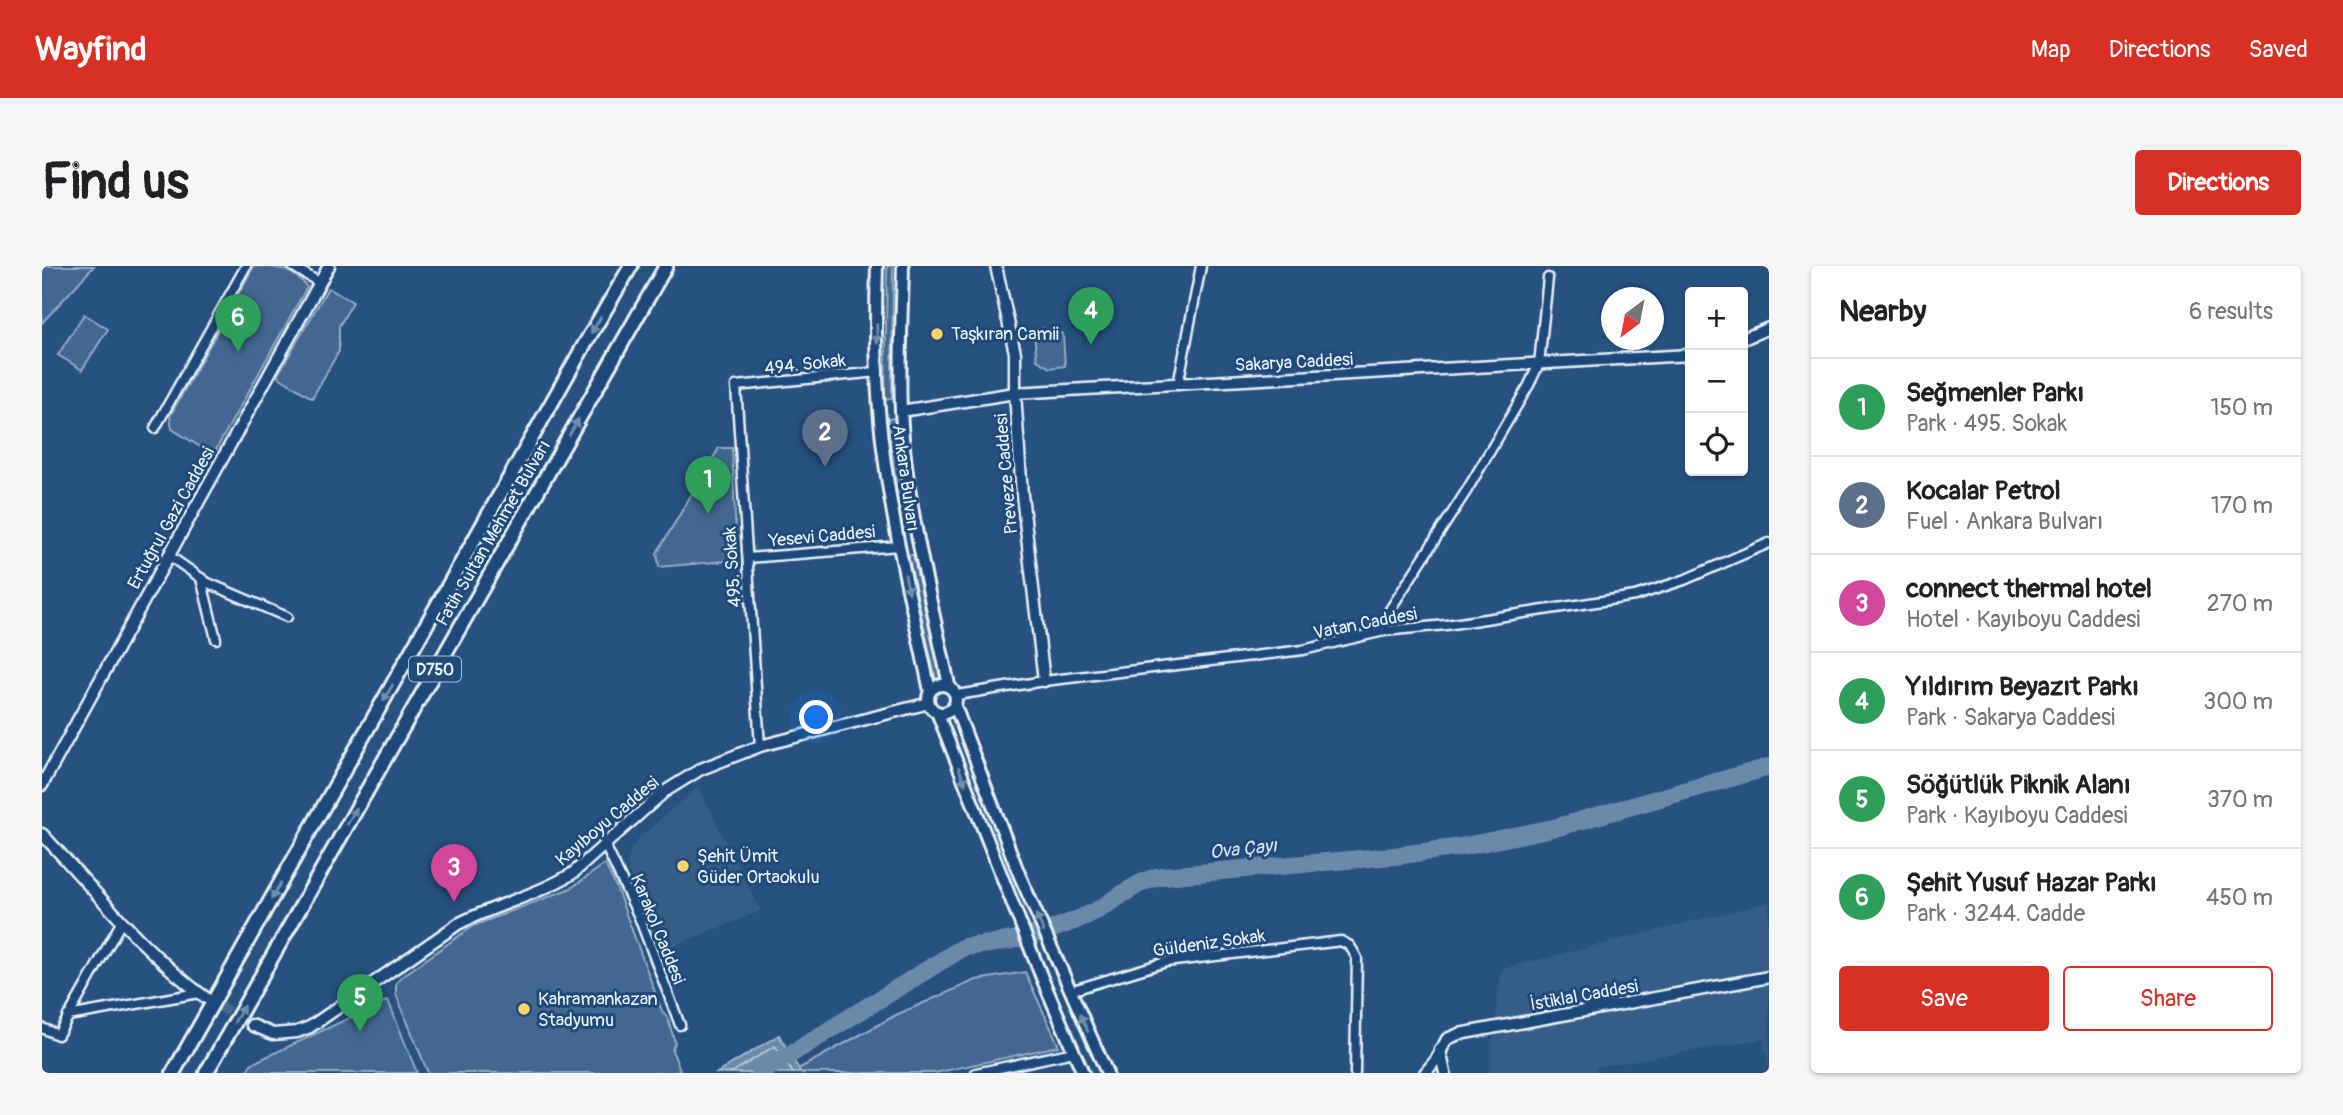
<!DOCTYPE html>
<meta charset="utf-8">
<style>
:root{--surface:#fff;--page:#f6f6f6;--text:#202124;--muted:#757577;--line:#e0e0e0;--accent:#d93025}
body{margin:0;font-family:Pangolin,sans-serif;background:var(--page);color:var(--text)}
.controls{position:absolute;right:21px;top:21px;display:grid;overflow:hidden;border-radius:7px;box-shadow:0 2px 5px #0004}
.controls button{width:63px;height:63px;display:grid;place-items:center;padding:0;border:0;border-bottom:2px solid var(--line);background:var(--surface);color:var(--text);font:35px sans-serif}
.compass{position:absolute;left:1559px;top:21px;width:63px;height:63px;border-radius:50%;background:var(--surface);box-shadow:0 2px 5px #0004;rotate:212deg}
.you{position:absolute;left:775px;top:452px;width:24px;height:24px;margin:-18px;border:5px solid #fff;border-radius:50%;background:#1a73e8;box-shadow:0 0 0 10px #1a73e833}
.badge{display:grid;place-items:center;width:46px;height:46px;border-radius:50%;background:var(--accent);color:#fff;font-size:23px;font-weight:700}
.pin{position:absolute;translate:-50% -58px;filter:drop-shadow(0 2px 4px #0008)}
.pin::after{content:'';position:absolute;top:37px;width:24px;height:21px;background:inherit;clip-path:polygon(0 0,100% 0,50% 100%)}
.list{margin:0;padding:0;list-style:none}
h2{display:flex;justify-content:space-between;align-items:center;height:91px;margin:0;padding:0 28px;font-size:30px}
h2 small{font-size:23px;font-weight:400;color:var(--muted)}
.list li{display:grid;grid-template-columns:46px 1fr auto;gap:21px;align-items:center;box-sizing:border-box;height:98px;padding:0 28px;border-top:2px solid var(--line)}
.list b{display:block;font-size:26px;white-space:nowrap}
.list p{margin:0;font-size:23px;white-space:nowrap;color:var(--muted)}
.list em{font-size:23px;font-style:normal;color:var(--muted)}
.actions{display:flex;gap:14px;padding:21px 28px}
.actions a{flex:1;padding:16px 0;border:2px solid var(--accent);border-radius:7px;text-align:center;font-size:24px;color:var(--accent)}
.actions .main{background:var(--accent);color:#fff}
.icon{flex:none;width:38px;height:38px;fill:none;stroke:currentColor;stroke-width:2;stroke-linecap:round;stroke-linejoin:round}
.map{position:relative;flex:none;width:1727px;height:807px;overflow:hidden;border-radius:7px}
header{display:flex;align-items:center;gap:42px;box-sizing:border-box;height:98px;padding:0 35px;background:var(--accent);color:#fff}
header strong{font-size:33px}
nav{display:flex;gap:38px;margin-inline-start:auto;font-size:24px}
.intro{display:flex;align-items:center;justify-content:space-between;box-sizing:border-box;height:168px;padding:0 42px}
h1{margin:0;font-size:49px}
.button{padding:18px 32px;border-radius:7px;background:var(--accent);color:#fff;font-size:24px;font-weight:700}
main{display:flex;gap:42px;padding:0 42px}
aside{flex:1;background:var(--surface);border-radius:7px;box-shadow:0 2px 5px #0004}
.map>svg:first-child{display:block}
.built{fill:#355d88}
.green{fill:#436891;stroke:#96acc4;stroke-width:2}
.water{fill:#6b8aaa;stroke:#9db3c9;stroke-width:2}
.lines{fill:none;stroke-linecap:round;stroke-linejoin:round}
.shore{stroke:#b6c8d9;stroke-width:2}
.river{stroke:#6b8aaa;stroke-width:18}
.tertiary-tunnel{stroke:#446991;stroke-width:10;stroke-dasharray:10 5;stroke-linecap:butt}
.minor-casing{stroke:#e8f1f8;stroke-width:13}
.tertiary-casing{stroke:#e8f1f8;stroke-width:15}
.secondary-casing{stroke:#e8f1f8;stroke-width:16}
.trunk-casing{stroke:#e8f1f8;stroke-width:18}
.minor{stroke:#1f4a7a;stroke-width:8}
.tertiary{stroke:#1f4a7a;stroke-width:10}
.secondary{stroke:#1f4a7a;stroke-width:10}
.trunk{stroke:#1f4a7a;stroke-width:12}
.oneway{fill:#6f8dac}
.poi-dot{fill:#ffd166;stroke:#1f4a7a;stroke-width:2.5}
.labels{text-anchor:middle;stroke-width:6;stroke-linejoin:round;paint-order:stroke}
.shield{fill:#1f4a7a;stroke:#acbfd2;stroke-width:2}
.shield-label{font-size:16px;font-weight:bold;fill:#e8f1f8}
.poi-label{font-size:18px;fill:#e8f1f8;stroke:#1f4a7a;text-anchor:start}
.street-label{font-size:18px;fill:#e8f1f8;stroke:#1f4a7a}
.water-label{font-size:19px;font-style:italic;fill:#d5e2ec;stroke:#1f4a7a}
</style>
<header>
<strong>Wayfind</strong>
<nav><a>Map</a><a>Directions</a><a>Saved</a></nav>
</header>
<div class="intro"><h1>Find us</h1><a class="button">Directions</a></div>
<main>
<div class="map">
<svg width="1727" height="807" viewBox="0 0 1727 807">
<rect width="100%" height="100%" fill="#27517f"/>
<filter id="ink" filterUnits="userSpaceOnUse"><feTurbulence type="fractalNoise" baseFrequency=".0143" numOctaves="2"/><feDisplacementMap in="SourceGraphic" scale="14" xChannelSelector="R" yChannelSelector="G"/><feConvolveMatrix kernelMatrix="1 2 1 2 8 2 1 2 1" color-interpolation-filters="sRGB"/></filter>
<g filter="url(#ink)">
<g class="built">
<path d="M656,520l63,125 -106,42 -27,-83v-13l3,-9 10,-12z"/>
<path d="M1727,636v171l-6,-34 -167,28 1,6h-108l12,-104z"/>
</g>
<g class="green">
<path d="M0,0h52l-52,57z"/>
<path d="M212,0c21,0 40,3 53,21l-94,168 -41,-26 -2,-13z"/>
<path d="M845,0h6l-1,132 -7,1z"/>
<path d="M286,22l25,14 -14,24v25l-27,47 -35,-22z"/>
<path d="M42,48l24,15 -26,41 -24,-15z"/>
<path d="M1000,62l21,6 2,32 -15,2 -13,-8 -3,-25z"/>
<path d="M852,152l15,114h-7l-14,-113z"/>
<path d="M677,182h13l5,112 -78,7 -2,-14z"/>
<path d="M866,289h5l27,123 -4,2z"/>
<path d="M563,598l11,23 46,124 6,8 7,24 -3,7 8,20 -7,3h-245l-32,-79v-10l4,-6 73,-52 98,-38z"/>
<path d="M983,706l34,74 -124,27h-144l105,-58 80,-35z"/>
<path d="M346,734l29,73h-171l5,-9z"/>
</g>
<path class="water" d="M737,769l22,38h-84z"/>
<g class="lines">
<path class="shore" d="M689,807l44,-27 18,27"/>
<path class="river" d="M718,807l204,-126c46,-4 90,-15 132,-36 22,-12 41,-31 67,-35l231,-20 67,-9 97,-20 211,-60"/>
<path class="tertiary-tunnel" d="M165,733l45,26"/>
<g class="minor-casing">
<g id="minor">
<path d="M250,0l28,17"/>
<path d="M1136,119l23,-119"/>
<path d="M113,162l91,-162"/>
<path d="M126,289l40,28 79,34"/>
<path d="M706,292l151,-12"/>
<path d="M159,312l15,61"/>
<path d="M1342,365v-11l7,-12 76,-118 62,-105 10,-21 9,-86"/>
<path d="M915,429l87,-14 259,-31 81,-19 62,-6 189,-29 49,-16 85,-37"/>
<path d="M718,480l-24,-360 142,-14"/>
<path d="M563,579l34,72 41,108"/>
<path d="M1028,725l96,-29 175,-21 9,5 7,12 -2,115"/>
<path d="M26,750l131,-23"/>
<path d="M0,762l16,7 64,-114"/>
<path d="M934,807l98,-21"/>
</g>
</g>
<g class="tertiary-casing">
<g id="tertiary">
<path d="M954,0l19,87v40l7,102 22,186"/>
<path d="M1701,73l26,-11"/>
<path d="M859,145l114,-18 675,-38"/>
<path d="M0,519l287,-519"/>
<path d="M0,568c53,56 102,119 164,164"/>
<path d="M210,759l21,9 24,-2 13,-5 148,-103c37,-19 80,-29 115,-51l91,-81 37,-23 59,-23 169,-43"/>
<path d="M1398,784l5,23"/>
<path d="M1383,807l11,-13 11,-21 12,-5 310,-57"/>
</g>
</g>
<g class="secondary-casing">
<g id="secondary">
<path d="M835,0c-2,60 -2,122 6,182 10,82 30,162 47,243"/>
<path d="M861,0c-1,48 -4,97 -2,145 5,92 29,184 48,274"/>
<circle cx="900" cy="433" r="14"/>
<path d="M913,440l64,168 88,199"/>
<path d="M895,446l105,266 41,95"/>
</g>
</g>
<g class="trunk-casing">
<g id="trunk">
<path d="M131,807l413,-731 45,-76"/>
<path d="M164,807l460,-807"/>
</g>
</g>
<use href="#minor" class="minor"/>
<use href="#tertiary" class="tertiary"/>
<use href="#secondary" class="secondary"/>
<use href="#trunk" class="trunk"/>
</g>
<defs><path id="oneway-solid" d="M-6-.8H1V-3.2L6.5 0L1 3.2V.8H-6Z" transform="scale(1.75)"/></defs>
<g class="oneway">
<use href="#oneway-solid" transform="translate(554 59) rotate(121)"/>
<use href="#oneway-solid" transform="translate(835 68) rotate(89)"/>
<use href="#oneway-solid" transform="translate(532 161) rotate(-60)"/>
<use href="#oneway-solid" transform="translate(865 318) rotate(77)"/>
<use href="#oneway-solid" transform="translate(346 427) rotate(119)"/>
<use href="#oneway-solid" transform="translate(920 510) rotate(69)"/>
<use href="#oneway-solid" transform="translate(310 550) rotate(-60)"/>
<use href="#oneway-solid" transform="translate(234 625) rotate(119)"/>
<use href="#oneway-solid" transform="translate(998 657) rotate(-114)"/>
<use href="#oneway-solid" transform="translate(197 748) rotate(-60)"/>
<use href="#oneway-solid" transform="translate(1042 757) rotate(-114)"/>
</g>
</g>
<g class="poi-dot">
<circle cx="895" cy="68" r="7"/>
<circle cx="641" cy="600" r="7"/>
<circle cx="482" cy="743" r="7"/>
</g>
<g class="labels">
<rect class="shield" x="367" y="390.5" width="52" height="25" rx="5"/>
<g class="shield-label">
<text x="393" y="409">D750</text>
</g>
<g class="poi-label">
<text x="909" y="74">Taşkıran Camii</text>
<text x="655" y="596">Şehit Ümit<tspan x="655" dy="21">Güder Ortaokulu</tspan></text>
<text x="496" y="739">Kahramankazan<tspan x="496" dy="21">Stadyumu</tspan></text>
</g>
<g class="street-label">
<text transform="translate(1252 96) rotate(-3)" y="6">Sakarya Caddesi</text>
<text transform="translate(763 98) rotate(-6)" y="6">494. Sokak</text>
<text transform="translate(964 208) rotate(-95)" y="6">Preveze Caddesi</text>
<text transform="translate(864 212) rotate(82)" y="6">Ankara Bulvarı</text>
<text transform="translate(129 252) rotate(-61)" y="6">Ertuğrul Gazi Caddesi</text>
<text transform="translate(451 267) rotate(-60)" y="6">Fatih Sultan Mehmet Bulvarı</text>
<text transform="translate(780 270) rotate(-5)" y="6">Yesevi Caddesi</text>
<text transform="translate(690 301) rotate(-94)" y="6">495. Sokak</text>
<text transform="translate(1323 357) rotate(-11)" y="6">Vatan Caddesi</text>
<text transform="translate(565 555) rotate(-40)" y="6">Kayıboyu Caddesi</text>
<text transform="translate(616 663) rotate(68)" y="6">Karakol Caddesi</text>
<text transform="translate(1167 677) rotate(-8)" y="6">Güldeniz Sokak</text>
<text transform="translate(1542 729) rotate(-10)" y="6">İstiklal Caddesi</text>
</g>
<g class="water-label">
<text transform="translate(1201 582) rotate(-6)" y="7">Ova Çayı</text>
</g>
</g>
</svg>
<div class="controls">
<button>+</button>
<button>−</button>
<button><svg class="icon" aria-label="locate" viewBox="0 0 24 24"><circle cx="12" cy="12" r="6"/><path d="M12 2v4M12 18v4M2 12h4M18 12h4"/></svg></button>
</div>
<svg class="compass" viewBox="-18 -18 36 36"><path d="M0-13l5 13h-10z" fill="#e53935"/><path d="M0 13l5-13h-10z" fill="#757577"/></svg>
<div class="you"></div>
<div class="pin badge" style="left:666px;top:248px;background:#2e9e5b">1</div>
<div class="pin badge" style="left:783px;top:201px;background:#5c6f8a">2</div>
<div class="pin badge" style="left:412px;top:636px;background:#d1479c">3</div>
<div class="pin badge" style="left:1049px;top:79px;background:#2e9e5b">4</div>
<div class="pin badge" style="left:318px;top:766px;background:#2e9e5b">5</div>
<div class="pin badge" style="left:196px;top:86px;background:#2e9e5b">6</div>
</div>
<aside>
<h2>Nearby<small>6 results</small></h2>
<ul class="list">
<li><span class="badge" style="background:#2e9e5b">1</span><div><b>Seğmenler Parkı</b><p>Park · 495. Sokak</p></div><em>150 m</em></li>
<li><span class="badge" style="background:#5c6f8a">2</span><div><b>Kocalar Petrol</b><p>Fuel · Ankara Bulvarı</p></div><em>170 m</em></li>
<li><span class="badge" style="background:#d1479c">3</span><div><b>connect thermal hotel</b><p>Hotel · Kayıboyu Caddesi</p></div><em>270 m</em></li>
<li><span class="badge" style="background:#2e9e5b">4</span><div><b>Yıldırım Beyazıt Parkı</b><p>Park · Sakarya Caddesi</p></div><em>300 m</em></li>
<li><span class="badge" style="background:#2e9e5b">5</span><div><b>Söğütlük Piknik Alanı</b><p>Park · Kayıboyu Caddesi</p></div><em>370 m</em></li>
<li><span class="badge" style="background:#2e9e5b">6</span><div><b>Şehit Yusuf Hazar Parkı</b><p>Park · 3244. Cadde</p></div><em>450 m</em></li>
</ul>
<div class="actions"><a class="main">Save</a><a>Share</a></div>
</aside>
</main>
